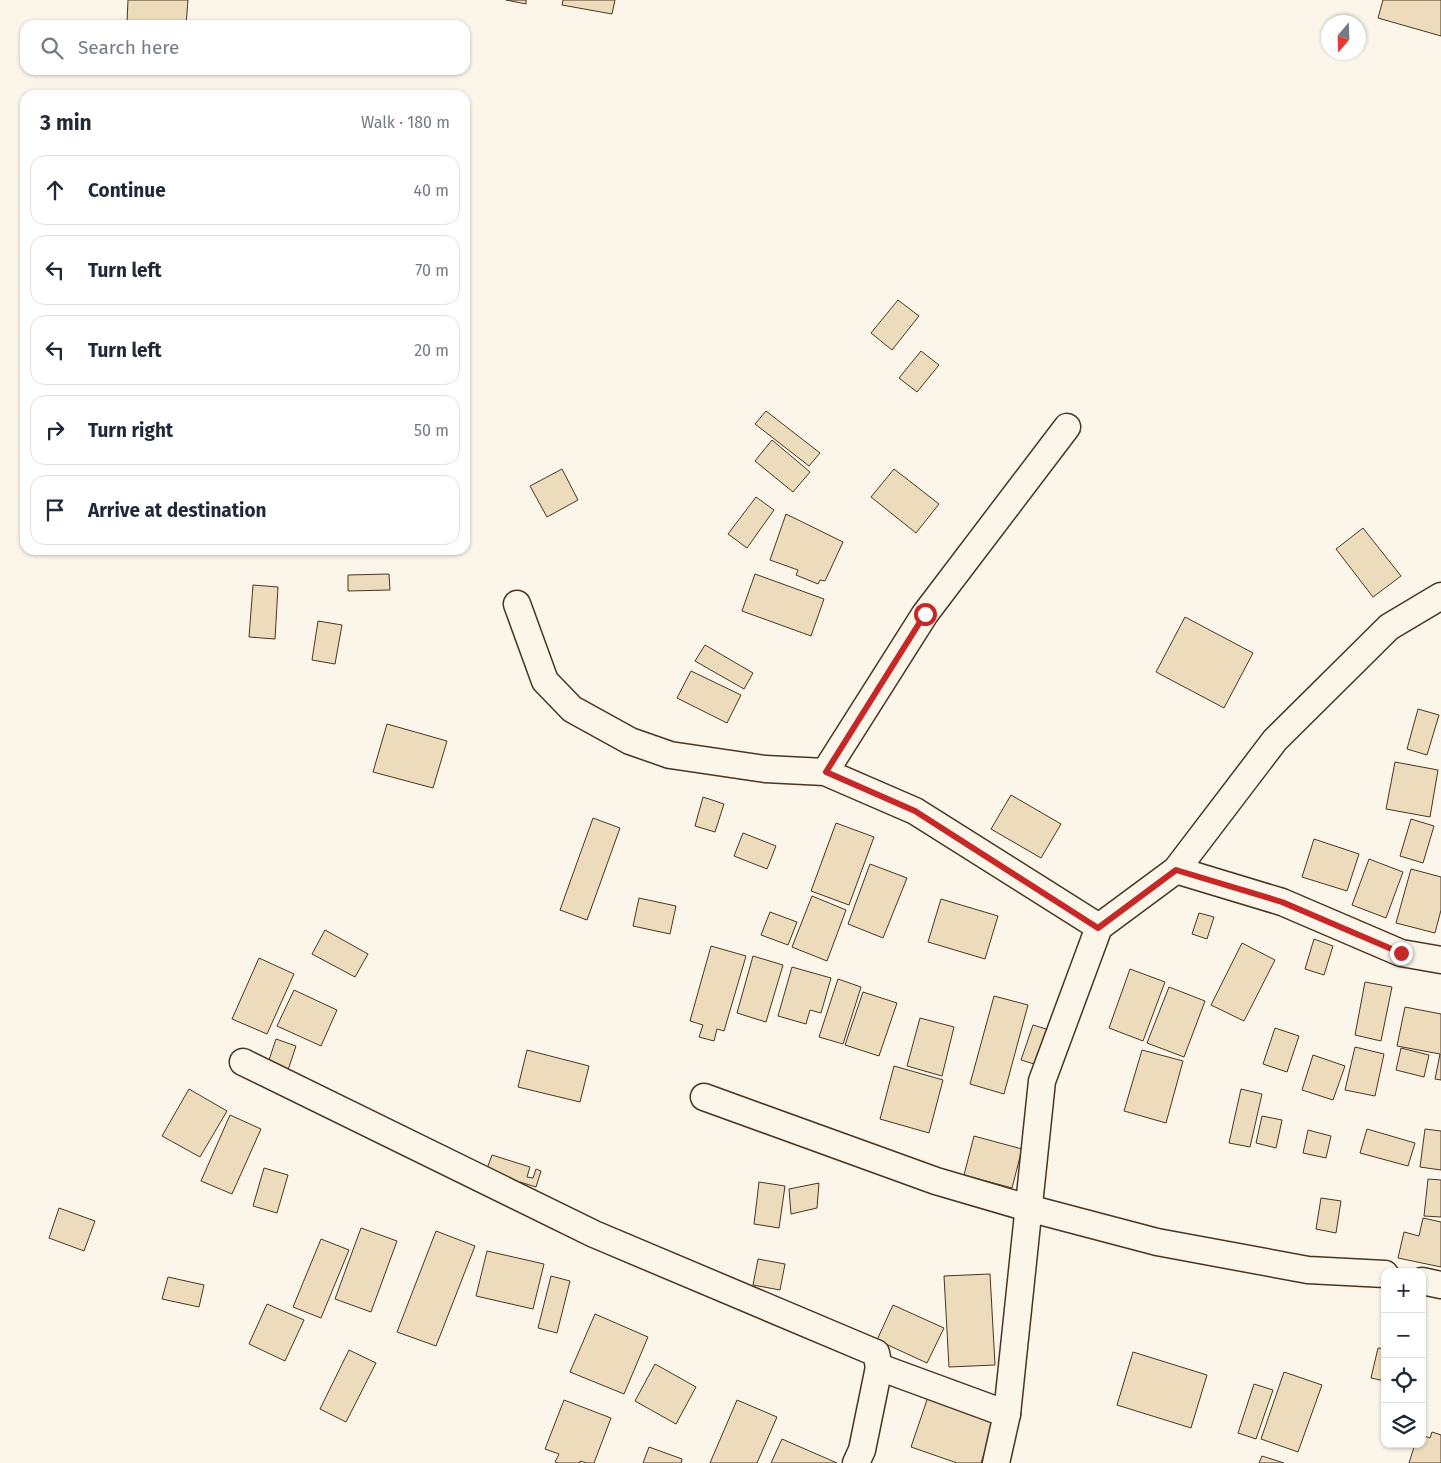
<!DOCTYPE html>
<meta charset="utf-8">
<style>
:root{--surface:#fff;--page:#f2f2f3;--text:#1f2937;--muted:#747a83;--line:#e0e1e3}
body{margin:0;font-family:"Fira Sans",sans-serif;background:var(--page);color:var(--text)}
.controls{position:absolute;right:15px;bottom:15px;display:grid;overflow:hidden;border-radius:10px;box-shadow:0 1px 4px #0004}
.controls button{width:45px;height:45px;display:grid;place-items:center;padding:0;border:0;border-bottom:1px solid var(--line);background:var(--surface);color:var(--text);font:25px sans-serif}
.compass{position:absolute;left:1321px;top:15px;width:45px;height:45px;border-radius:50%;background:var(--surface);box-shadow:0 1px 4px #0004;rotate:199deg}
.stop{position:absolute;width:15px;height:15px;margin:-11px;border:4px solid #c62828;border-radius:50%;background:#fff}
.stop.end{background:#c62828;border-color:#fff;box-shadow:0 1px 5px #0008}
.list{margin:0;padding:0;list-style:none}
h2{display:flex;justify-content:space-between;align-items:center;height:65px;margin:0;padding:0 20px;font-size:21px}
h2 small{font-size:16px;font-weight:400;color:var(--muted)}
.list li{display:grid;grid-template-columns:32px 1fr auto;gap:15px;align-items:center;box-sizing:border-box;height:70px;margin:0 10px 10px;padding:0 10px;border:1px solid var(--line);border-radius:15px}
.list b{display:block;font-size:19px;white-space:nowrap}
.list em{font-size:16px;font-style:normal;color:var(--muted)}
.icon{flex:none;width:28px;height:28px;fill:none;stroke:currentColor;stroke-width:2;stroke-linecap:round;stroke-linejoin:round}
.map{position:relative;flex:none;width:1441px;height:1463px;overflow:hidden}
.search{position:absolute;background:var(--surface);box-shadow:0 1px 4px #0004;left:20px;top:20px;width:450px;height:55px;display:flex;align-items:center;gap:12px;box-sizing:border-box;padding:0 18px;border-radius:15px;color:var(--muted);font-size:19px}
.panel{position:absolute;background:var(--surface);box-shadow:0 1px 4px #0004;left:20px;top:90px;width:450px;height:465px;border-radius:15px}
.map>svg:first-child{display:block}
.building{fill:#ecdcbc;stroke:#4a3520}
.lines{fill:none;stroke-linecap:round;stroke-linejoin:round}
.street-casing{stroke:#4a3520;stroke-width:29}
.street{stroke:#fbf6e9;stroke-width:26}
.route{stroke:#c62828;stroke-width:6}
</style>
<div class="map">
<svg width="1441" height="1463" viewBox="0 0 1441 1463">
<rect width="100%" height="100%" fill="#fbf6e9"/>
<g class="building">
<path d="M128,0h60l-2,25 -59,-3z"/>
<path d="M506,0h20v4z"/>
<path d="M563,0h52l-3,14 -50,-9z"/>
<path d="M1383,0h58v36l-63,-18z"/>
<path d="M324,70h51v4l-51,-3z"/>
<path d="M898,300l21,16 -27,34 -21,-17z"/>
<path d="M921,351l18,14 -22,27 -18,-14z"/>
<path d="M766,411l54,42 -11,13 -54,-42z"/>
<path d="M772,440l38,32 -17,20 -38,-31z"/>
<path d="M562,469l16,31 -31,17 -17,-31z"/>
<path d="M894,469l45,35 -23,29 -45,-36z"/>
<path d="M756,497l18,13 -27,38 -19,-14z"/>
<path d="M786,514l57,28 -18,39 -5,-1 -2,4 -22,-9 2,-5 -28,-10z"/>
<path d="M1363,528l38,48 -28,21 -37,-48z"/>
<path d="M389,574l1,16 -42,1v-16z"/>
<path d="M755,574l69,25 -13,37 -69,-25z"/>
<path d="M253,585l25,2 -3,52 -26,-2z"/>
<path d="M1185,617l68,36 -29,55 -68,-36z"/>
<path d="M318,621l24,4 -7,39 -23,-4z"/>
<path d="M705,645l48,28 -9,16 -49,-28z"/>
<path d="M691,671l50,24 -14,28 -50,-25z"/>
<path d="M1418,709l21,6 -12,40 -20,-6z"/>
<path d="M387,724l60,17 -14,47 -60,-16z"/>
<path d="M1395,762l43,8 -8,47 -44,-8z"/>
<path d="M1011,795l50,29 -20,34 -50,-29z"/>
<path d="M703,797l21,7 -9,28 -20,-6z"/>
<path d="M593,818l27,10 -33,92 -27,-10z"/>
<path d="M1411,819l23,7 -11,37 -23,-7z"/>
<path d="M836,823l38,14 -25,68 -38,-14z"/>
<path d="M743,833l33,13 -9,23 -33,-13z"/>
<path d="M1314,839l45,15 -12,37 -45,-14z"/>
<path d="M1369,859l34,13 -17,46 -34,-13z"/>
<path d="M870,864l37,14 -24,60 -35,-14z"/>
<path d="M1411,869l30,8v33l-6,23 -39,-10z"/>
<path d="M812,896l34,14 -19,51 -35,-14z"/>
<path d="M639,898l37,8 -6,28 -37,-8z"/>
<path d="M941,899l57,17 -13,43 -57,-17z"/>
<path d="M770,912l27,10 -9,23 -27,-10z"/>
<path d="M1199,913l15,4 -7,22 -15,-5z"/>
<path d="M325,930l43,24 -13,23 -43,-23z"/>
<path d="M1314,939l19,7 -9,29 -19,-6z"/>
<path d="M1242,943l33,17 -31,61 -33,-16z"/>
<path d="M711,946l35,10 -22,75 -7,-2 -3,12 -15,-4 4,-12 -13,-4z"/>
<path d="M753,956l30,9 -17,57 -29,-9z"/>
<path d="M259,958l35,16 -27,60 -35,-15z"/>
<path d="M792,967l39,11 -10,35 -11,-3 -4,14 -28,-8z"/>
<path d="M1130,969l35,13 -22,59 -34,-13z"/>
<path d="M838,979l23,8 -18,57 -24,-7z"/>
<path d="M1365,982l27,5 -11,54 -26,-6z"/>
<path d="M1169,987l36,14 -21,56 -37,-14z"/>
<path d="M294,990l43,20 -16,36 -44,-20z"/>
<path d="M863,992l34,11 -18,53 -34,-11z"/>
<path d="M994,996l34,9 -24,89 -34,-10z"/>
<path d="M1405,1007l36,7v66l-6,-1 5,-25 -43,-8z"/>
<path d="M920,1018l34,9 -12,49 -35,-10z"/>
<path d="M1033,1025l23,7 -12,35 -23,-7z"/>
<path d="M1275,1028l24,8 -12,36 -24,-8z"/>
<path d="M276,1039l20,7 -9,27 -20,-7z"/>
<path d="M1355,1047l29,7 -9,42 -30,-6z"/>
<path d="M1401,1048l28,7 -5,22 -28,-7z"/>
<path d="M527,1050l62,16 -9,36 -62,-15z"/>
<path d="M1142,1050l41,11 -17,62 -42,-12z"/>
<path d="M1313,1055l32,11 -12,34 -31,-10z"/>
<path d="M894,1066l49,14 -14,53 -49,-14z"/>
<path d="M189,1089l38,22 -27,46 -38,-21z"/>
<path d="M1241,1089l21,5 -12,53 -21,-4z"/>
<path d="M230,1115l31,14 -29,65 -31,-13z"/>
<path d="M1262,1116l20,4 -6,28 -20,-5z"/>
<path d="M1367,1129l48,14 -7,23 -48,-13z"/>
<path d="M1425,1129l16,2v39l-21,-3z"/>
<path d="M1308,1130l23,6 -5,22 -23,-5z"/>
<path d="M974,1136l48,13 -10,39 -48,-13z"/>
<path d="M492,1155l38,12 -3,10 6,1 3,-9 5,2 -5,16 -16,-5 -1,5 -35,-10z"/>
<path d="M264,1168l24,7 -11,38 -24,-7z"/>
<path d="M1428,1179l13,1v37l-17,-1z"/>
<path d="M759,1182l26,4 -6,42 -25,-4z"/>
<path d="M819,1183l-2,25 -26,6 -2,-25z"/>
<path d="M1321,1198l20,3 -5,32 -20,-4z"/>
<path d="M59,1208l36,13 -11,30 -35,-13z"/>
<path d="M1423,1218l18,4v45l-43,-9 6,-26 15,4z"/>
<path d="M361,1228l36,13 -26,71 -36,-13z"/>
<path d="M436,1231l39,15 -39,100 -39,-14z"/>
<path d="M321,1239l28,11 -28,68 -28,-11z"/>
<path d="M487,1251l57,13 -11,45 -57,-13z"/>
<path d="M758,1259l27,5 -5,26 -27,-5z"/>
<path d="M990,1274l5,91 -46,2 -5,-91z"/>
<path d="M551,1276l19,5 -13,52 -19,-5z"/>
<path d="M168,1277l36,8 -5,22 -37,-8z"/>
<path d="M267,1304l37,16 -19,41 -36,-17z"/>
<path d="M893,1305l51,23 -17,35 -50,-23z"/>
<path d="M595,1314l53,23 -24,57 -54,-22z"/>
<path d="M1378,1348l7,1v32l-14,-3z"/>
<path d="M349,1350l27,13 -30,59 -26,-13z"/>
<path d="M1133,1352l74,23 -16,53 -74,-23z"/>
<path d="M655,1364l41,23 -20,37 -41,-23z"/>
<path d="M1284,1372l38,13 -24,67 -37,-13z"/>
<path d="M1254,1384l19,6 -17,49 -18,-6z"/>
<path d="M930,1391l68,23 -17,49h-24l-46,-16z"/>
<path d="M564,1400l47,18 -17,45h-7l-7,-2v2h-22l-3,-1 4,-8 -14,-5z"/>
<path d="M737,1400l40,17 -20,46h-47z"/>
<path d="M1432,1432l9,3v28h-32l6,-19h7v-9l8,3z"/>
<path d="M782,1439l55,24h-66z"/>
<path d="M649,1447l33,12 -1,4h-38z"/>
<path d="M1262,1456l22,7h-25z"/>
</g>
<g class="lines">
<g class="street-casing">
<g id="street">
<path d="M517,604l28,77 27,28 58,32 40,14 95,14 60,3 90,39 184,116"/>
<path d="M825,772l100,-158 142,-187"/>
<path d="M1176,870l106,32 119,51 40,7"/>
<path d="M243,1062l351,172 282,119 3,14 128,47"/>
<path d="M704,1097l232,84 92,27 129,34 151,28 77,4"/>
<path d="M1422,1281l19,4"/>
<path d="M856,1463l6,-13 17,-83"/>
<path d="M996,1463l11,-49 35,-333 57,-154 77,-57 99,-130 114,-113 52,-31"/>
</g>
</g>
<use href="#street" class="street"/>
</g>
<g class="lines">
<path class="route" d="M925,614l-99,158 89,39 183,117 78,-58 106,32 119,51"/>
</g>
</svg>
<div class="controls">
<button>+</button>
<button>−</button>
<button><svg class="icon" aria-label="locate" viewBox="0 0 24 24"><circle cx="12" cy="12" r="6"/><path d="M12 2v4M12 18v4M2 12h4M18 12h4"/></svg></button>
<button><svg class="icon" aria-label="layers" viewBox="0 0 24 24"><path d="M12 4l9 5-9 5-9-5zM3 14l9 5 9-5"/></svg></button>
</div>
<svg class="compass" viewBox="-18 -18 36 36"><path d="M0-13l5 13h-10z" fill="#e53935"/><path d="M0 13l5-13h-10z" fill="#747a83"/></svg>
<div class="stop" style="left:925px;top:614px"></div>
<div class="stop end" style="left:1401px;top:953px"></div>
<div class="search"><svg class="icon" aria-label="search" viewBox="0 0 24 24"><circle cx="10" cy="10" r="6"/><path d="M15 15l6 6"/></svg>Search here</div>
<section class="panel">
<h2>3 min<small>Walk · 180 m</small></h2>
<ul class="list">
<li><svg class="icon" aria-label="ahead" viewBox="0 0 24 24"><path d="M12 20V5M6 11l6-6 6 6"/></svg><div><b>Continue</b></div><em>40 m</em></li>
<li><svg class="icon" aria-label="left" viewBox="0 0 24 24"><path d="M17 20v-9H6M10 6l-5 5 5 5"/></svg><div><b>Turn left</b></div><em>70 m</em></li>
<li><svg class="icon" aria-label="left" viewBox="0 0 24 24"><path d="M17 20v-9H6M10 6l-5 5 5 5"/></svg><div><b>Turn left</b></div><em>20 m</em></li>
<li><svg class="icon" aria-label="right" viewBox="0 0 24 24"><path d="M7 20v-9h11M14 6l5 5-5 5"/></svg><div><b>Turn right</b></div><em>50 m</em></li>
<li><svg class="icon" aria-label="arrive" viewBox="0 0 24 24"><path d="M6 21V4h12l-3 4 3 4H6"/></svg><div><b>Arrive at destination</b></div></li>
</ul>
</section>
</div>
